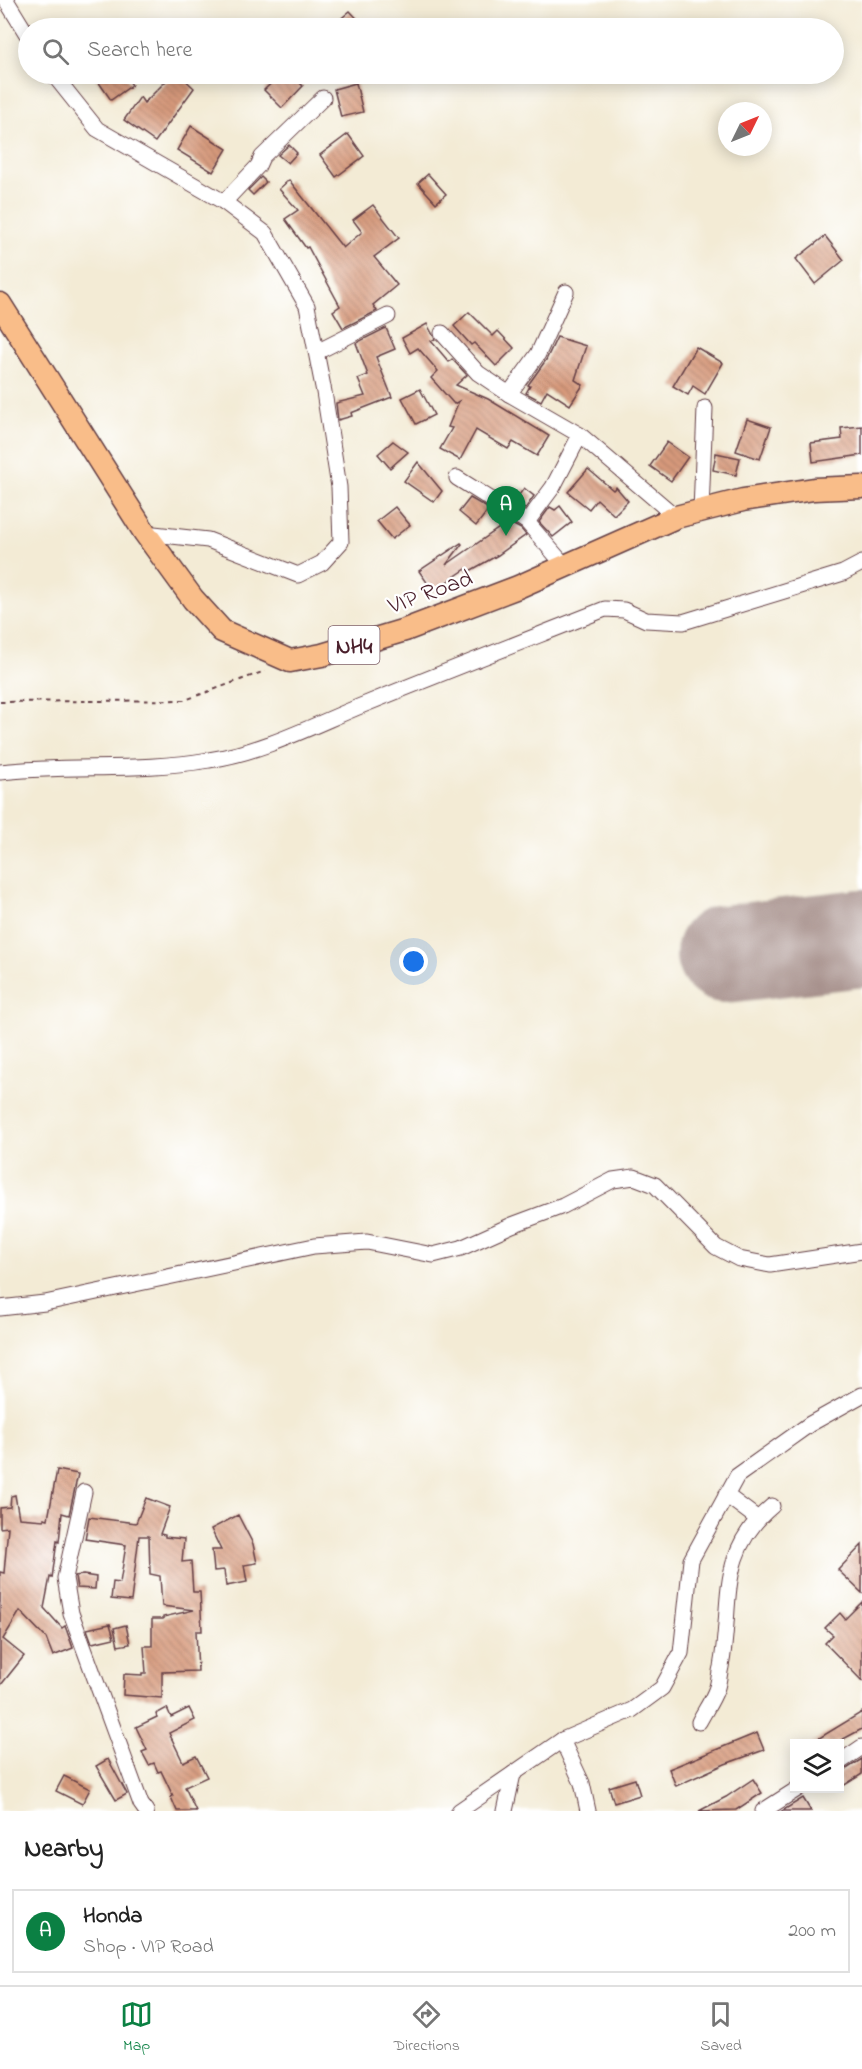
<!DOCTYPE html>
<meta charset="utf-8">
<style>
:root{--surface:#fff;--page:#f6f6f6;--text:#222;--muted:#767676;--line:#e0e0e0;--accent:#0b8043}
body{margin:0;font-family:"Indie Flower",sans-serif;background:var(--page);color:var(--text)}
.controls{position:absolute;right:18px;bottom:18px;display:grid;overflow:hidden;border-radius:0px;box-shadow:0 3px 15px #0003}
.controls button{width:54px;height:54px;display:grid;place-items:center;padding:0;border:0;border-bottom:2px solid var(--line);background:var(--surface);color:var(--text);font:30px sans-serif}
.compass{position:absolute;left:718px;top:102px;width:54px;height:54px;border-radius:50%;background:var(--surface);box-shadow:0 3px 15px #0003;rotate:47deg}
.you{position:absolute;left:414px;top:962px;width:21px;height:21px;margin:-15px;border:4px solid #fff;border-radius:50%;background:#1a73e8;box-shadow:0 0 0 9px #1a73e833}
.badge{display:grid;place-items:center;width:39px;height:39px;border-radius:50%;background:var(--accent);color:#fff;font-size:20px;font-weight:700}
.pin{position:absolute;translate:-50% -50px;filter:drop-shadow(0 2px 3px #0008)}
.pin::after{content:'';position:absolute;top:32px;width:21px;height:18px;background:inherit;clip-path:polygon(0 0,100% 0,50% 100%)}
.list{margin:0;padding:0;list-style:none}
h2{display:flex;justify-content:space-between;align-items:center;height:78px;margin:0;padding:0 24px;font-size:26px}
h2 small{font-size:20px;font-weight:400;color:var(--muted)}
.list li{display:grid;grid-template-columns:39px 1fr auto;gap:18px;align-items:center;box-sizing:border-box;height:84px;margin:0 12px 12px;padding:0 12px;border:2px solid var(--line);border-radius:0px}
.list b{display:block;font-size:22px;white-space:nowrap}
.list p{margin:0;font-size:20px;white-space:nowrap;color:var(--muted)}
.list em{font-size:20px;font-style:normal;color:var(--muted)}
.icon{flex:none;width:33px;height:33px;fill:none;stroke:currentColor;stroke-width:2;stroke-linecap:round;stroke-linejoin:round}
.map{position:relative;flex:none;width:862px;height:1811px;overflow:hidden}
.search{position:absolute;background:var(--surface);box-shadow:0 3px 15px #0003;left:18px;right:18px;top:18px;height:66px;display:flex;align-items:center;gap:15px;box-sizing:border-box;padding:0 21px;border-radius:33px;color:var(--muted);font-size:22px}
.sheet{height:174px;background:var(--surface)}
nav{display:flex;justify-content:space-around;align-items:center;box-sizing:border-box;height:84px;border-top:2px solid var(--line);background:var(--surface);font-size:16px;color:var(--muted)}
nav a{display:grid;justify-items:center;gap:3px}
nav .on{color:var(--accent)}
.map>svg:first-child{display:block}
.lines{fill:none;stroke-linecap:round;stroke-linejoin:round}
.runway{stroke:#9e8580;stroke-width:98}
.building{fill:url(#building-back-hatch)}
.minor-casing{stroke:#633e44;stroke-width:17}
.highway-casing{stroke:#633e44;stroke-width:25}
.path{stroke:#633e44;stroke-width:2;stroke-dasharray:4.5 4.5;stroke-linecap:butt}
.minor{stroke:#fff;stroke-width:15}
.highway{stroke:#f9bd89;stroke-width:22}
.labels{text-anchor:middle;stroke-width:4.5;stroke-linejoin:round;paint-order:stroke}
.shield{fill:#fff;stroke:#80626b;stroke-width:1.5}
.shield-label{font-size:22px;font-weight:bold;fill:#4a1f2b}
.street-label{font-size:24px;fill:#4a1f2b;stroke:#fff}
</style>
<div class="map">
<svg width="862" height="1811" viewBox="0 0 862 1811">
<defs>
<pattern id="building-back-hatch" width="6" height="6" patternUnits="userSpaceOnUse" patternTransform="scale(1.5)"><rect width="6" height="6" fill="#d79a7c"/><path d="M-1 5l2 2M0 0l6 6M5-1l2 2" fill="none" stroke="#b07d66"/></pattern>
</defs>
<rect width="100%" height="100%" fill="#fff"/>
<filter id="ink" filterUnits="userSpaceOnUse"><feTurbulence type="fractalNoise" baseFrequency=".0167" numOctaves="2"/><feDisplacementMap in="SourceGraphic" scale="12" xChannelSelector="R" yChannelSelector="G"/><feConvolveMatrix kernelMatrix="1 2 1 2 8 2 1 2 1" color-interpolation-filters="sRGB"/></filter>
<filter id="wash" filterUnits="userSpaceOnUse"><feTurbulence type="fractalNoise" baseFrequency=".008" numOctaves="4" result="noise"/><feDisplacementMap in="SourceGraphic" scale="24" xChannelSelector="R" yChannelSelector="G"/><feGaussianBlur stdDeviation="1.35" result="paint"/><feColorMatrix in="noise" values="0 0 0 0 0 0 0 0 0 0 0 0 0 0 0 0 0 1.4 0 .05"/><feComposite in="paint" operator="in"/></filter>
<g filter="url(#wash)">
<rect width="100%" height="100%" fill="#f3ebd5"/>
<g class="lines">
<path class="runway" d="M725,954l137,-16"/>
</g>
<g id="blocks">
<g class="building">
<path d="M350,11l16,17h-36z"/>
<path d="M93,74h31l8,11 -21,15z"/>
<path d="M173,74h6l15,14 -39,54 -31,-22 16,-23 4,6z"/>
<path d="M281,74h29l-10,9 3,3 -21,22 -18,-18z"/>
<path d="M356,83l7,29 -22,5 -7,-28z"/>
<path d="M191,126l36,23 -14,23 -36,-22z"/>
<path d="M348,134l16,22 -28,21 -16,-22z"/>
<path d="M289,145l8,8 -9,10 -10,-8z"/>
<path d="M428,174l18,20 -10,9 -18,-20z"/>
<path d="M261,177l5,5 -13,13 -5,-5z"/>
<path d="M289,180l54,68 19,-16 -9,-12 20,-15 26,33 -25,19 23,28 -24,20 4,6 -34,17 -10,-17 7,-5 -32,-59 -2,1 -21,-29 13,-9 -19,-21z"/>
<path d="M825,236l19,24 -29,24 -19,-25z"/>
<path d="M469,312l24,24 5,-5 16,17 -18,18 -22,-23 -3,2 -17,-19z"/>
<path d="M427,324l8,15 -4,2 18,21 3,-3 15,16 -11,10 32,14 61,37 -12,20 -24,-14 -5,7 -32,-19 -16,30 -20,-11 12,-21 -4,-1 11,-26 -5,3 -23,-26 7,-7 -20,-23 -8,5 -8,-15z"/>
<path d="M386,328l9,21 -19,8 16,40 -41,16 1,3 -14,4 -2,-17 29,-7 -7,-17 10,-4 -12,-32z"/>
<path d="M557,337l29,9 -11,34 8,5 -13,20 -23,-15 -6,11 -15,-8 4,-7 -2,-1 18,-25z"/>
<path d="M696,347l27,16 -18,31 -12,-8 -5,9 -15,-9z"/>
<path d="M420,389l14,26 -18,9 -14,-26z"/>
<path d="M747,419l24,8 -11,32 -24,-8z"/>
<path d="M862,426v29l-49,7 -2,-19 31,-4 -1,-11z"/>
<path d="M393,441l15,11 -18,16 -12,-14z"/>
<path d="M667,442l21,15 -17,24 -21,-15z"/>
<path d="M716,453l24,5 -4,17 -23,-5z"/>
<path d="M418,462l24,29 -8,11 -30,-21z"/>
<path d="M588,469l25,21 3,-3 12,14 -14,14 -17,-16 -8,10 -21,-17z"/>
<path d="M524,488l10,8 -9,13 -11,-7z"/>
<path d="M470,498l19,11 -13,17 -17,-14z"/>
<path d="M560,506l12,16 -19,15 -14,-15 11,-15 5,3z"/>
<path d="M395,507l15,18 -18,14 -15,-18z"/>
<path d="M508,522l13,7 5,6 -28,20 -30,17 -2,-3 -33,22 -14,-20 42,-28 1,1 -16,21z"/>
<path d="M57,1470l21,4 -9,41 -7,-2 -3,29 -2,-1 -5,37 -2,-1 -6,31 18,20 3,-2 8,22 -20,8 -7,-18 -26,-27 -17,28 21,17 -24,30v-114l4,1 4,-46 -8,1v-20l10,-1 1,-11 4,-1 4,23 25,2v-2l4,1z"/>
<path d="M146,1498l24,9 -10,27 5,1v2l19,2 -2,23 9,-1 2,31h7l2,39h-6l2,40 -36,1v26l-39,-3 1,-21 18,1v-2h4l-2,-27h8v-27h11v-2l31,-7 -32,-4 -2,-30 -10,-2 -1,-38h-10l-8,65 -20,-2 2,-17 7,1 6,-38 -41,-6 4,-22 47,6z"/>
<path d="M238,1515l15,29 4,19 -13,2 3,17 -21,4 -2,-16 -10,1 -2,-21h9l-10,-21z"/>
<path d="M862,1545v48l-24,-23z"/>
<path d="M83,1575l13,2 -1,12 -18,-1 -2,-12z"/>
<path d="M862,1602v79l-37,-38 8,-8 -8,-7 15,-15 5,6z"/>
<path d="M110,1624l4,14 -22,5 -5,-14z"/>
<path d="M126,1625l4,19 -12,2 -4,-18z"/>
<path d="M167,1708l4,9 18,-9 6,12 -26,13 14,29 13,-6 11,21 -22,10 11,24h-19l-6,-14 2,-1 -12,-25 -3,1 -4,-9 -5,2 -7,-13 5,-2 -11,-23 21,-10 -1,-3z"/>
<path d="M862,1712v17l-26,14h-25z"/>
<path d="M757,1733l7,17 -39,14 -49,22 -7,-17z"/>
<path d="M108,1759l19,35 -11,6 -20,-34z"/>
<path d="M862,1759v15l-22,14v-16l5,-2z"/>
<path d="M64,1776l26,13 -8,15 -26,-13z"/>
<path d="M635,1779l5,16 -26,8 -5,-16z"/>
<path d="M753,1779l9,14 -26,17 -37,1 27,-14z"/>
<path d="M803,1798l8,13h-29z"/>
</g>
</g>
</g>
<g filter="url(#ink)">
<use href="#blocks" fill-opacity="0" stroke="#633e44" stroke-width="1.5"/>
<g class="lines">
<g class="minor-casing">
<g id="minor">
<path d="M6,0l22,36"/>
<path d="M53,74l44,55 127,73 41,31 42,73 17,86 15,95 2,55 -19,21 -24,12 -90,-35 -63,-7"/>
<path d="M224,202l34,-36 4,-9 61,-59"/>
<path d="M442,333l36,40 31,21 71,41 96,82"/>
<path d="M317,352l71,-36"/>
<path d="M509,394l29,-40 28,-62"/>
<path d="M457,478l70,44 38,44"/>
<path d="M701,511l4,-103"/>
<path d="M527,522l26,-35 27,-52"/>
<path d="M0,772c69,-8 140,0 209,-12 54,-8 105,-35 154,-55 81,-33 161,-64 242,-96l19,1 22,10 37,2 160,-49 19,-10"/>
<path d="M0,1308l45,-5 269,-57 53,-4 66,13 28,-7 51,-23 51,-19 50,-26 21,-3 21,8 61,62 23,12 31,6 92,-14"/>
<path d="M84,1492l-19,86 6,35 70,191 5,7"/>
<path d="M726,1495l32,24"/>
<path d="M699,1722c5,-10 13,-21 17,-32 3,-7 3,-16 5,-23 12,-63 -5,-114 51,-161"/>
<path d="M562,1740l20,43 6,28"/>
<path d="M840,1762l22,-15"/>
<path d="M459,1811l103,-71 70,-30 30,-22 19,-35 10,-93 46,-84 73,-52 52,-29"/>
<path d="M505,1811l8,-37"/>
<path d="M763,1811l36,-23"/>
</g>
</g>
<g class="highway-casing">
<path id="highway" d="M0,304l145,229 48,66 29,32 68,30 32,-6 83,-25 113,-43 158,-70 67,-17 71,-11 48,-2"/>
</g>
<path class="path" d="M0,702l185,-2 80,-29"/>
<use href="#minor" class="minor"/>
<use href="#highway" class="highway"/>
</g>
</g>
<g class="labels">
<rect class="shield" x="328.5" y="626" width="51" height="38" rx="4.5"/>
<g class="shield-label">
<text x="354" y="653">NH4</text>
</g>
<g class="street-label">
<text transform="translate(430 591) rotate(-20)" y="8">VIP Road</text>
</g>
</g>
</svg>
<div class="controls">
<button><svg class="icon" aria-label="layers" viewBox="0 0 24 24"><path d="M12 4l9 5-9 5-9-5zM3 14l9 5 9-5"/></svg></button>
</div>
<svg class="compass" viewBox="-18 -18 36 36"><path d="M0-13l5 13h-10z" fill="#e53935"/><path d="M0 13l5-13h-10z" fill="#767676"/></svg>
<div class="you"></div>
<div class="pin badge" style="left:506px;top:536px">A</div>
<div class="search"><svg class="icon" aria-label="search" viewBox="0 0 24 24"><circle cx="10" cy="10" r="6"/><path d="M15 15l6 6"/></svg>Search here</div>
</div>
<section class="sheet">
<h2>Nearby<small></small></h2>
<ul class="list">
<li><span class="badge">A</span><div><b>Honda</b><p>Shop · VIP Road</p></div><em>200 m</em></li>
</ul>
</section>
<nav>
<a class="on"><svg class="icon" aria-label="map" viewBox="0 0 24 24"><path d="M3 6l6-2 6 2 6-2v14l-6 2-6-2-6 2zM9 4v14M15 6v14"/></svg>Map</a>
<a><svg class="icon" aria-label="directions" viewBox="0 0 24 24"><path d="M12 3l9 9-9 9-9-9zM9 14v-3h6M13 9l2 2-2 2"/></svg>Directions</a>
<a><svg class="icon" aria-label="saved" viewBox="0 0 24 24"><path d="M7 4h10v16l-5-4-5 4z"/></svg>Saved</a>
</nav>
